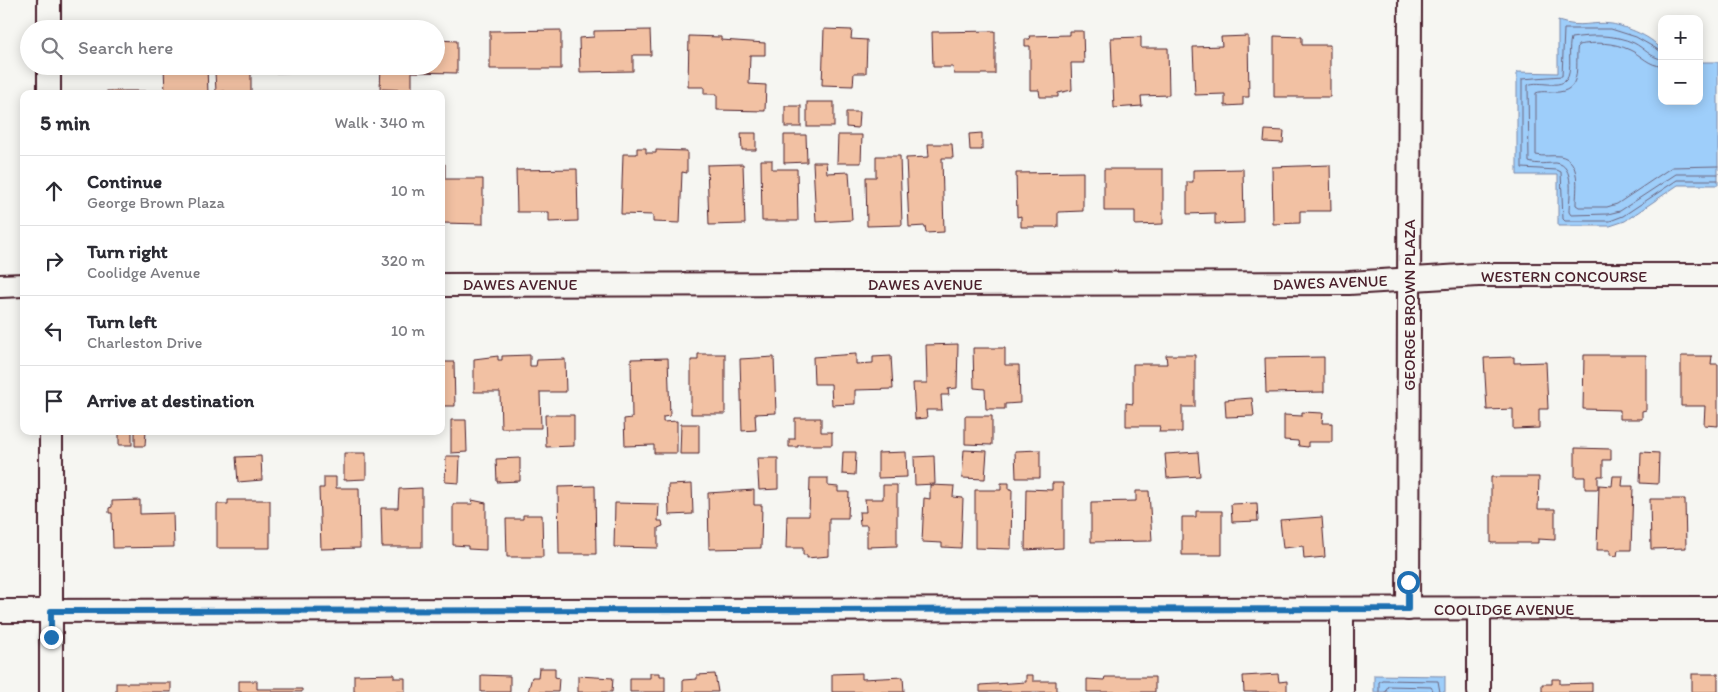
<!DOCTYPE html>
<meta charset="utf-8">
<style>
:root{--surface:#fff;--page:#f2f2f3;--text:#2b2b33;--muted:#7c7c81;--line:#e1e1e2}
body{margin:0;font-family:Itim,sans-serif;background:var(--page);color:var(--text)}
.controls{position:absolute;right:15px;top:15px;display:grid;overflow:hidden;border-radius:10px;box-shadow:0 2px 12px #0003}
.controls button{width:45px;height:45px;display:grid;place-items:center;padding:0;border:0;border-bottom:1px solid var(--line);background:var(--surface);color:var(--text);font:25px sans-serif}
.stop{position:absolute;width:15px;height:15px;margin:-11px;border:4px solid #1f6fb2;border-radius:50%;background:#fff}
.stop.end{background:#1f6fb2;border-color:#fff;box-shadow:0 1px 5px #0008}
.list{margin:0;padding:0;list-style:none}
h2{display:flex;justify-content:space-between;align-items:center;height:65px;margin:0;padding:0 20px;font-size:21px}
h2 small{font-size:16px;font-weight:400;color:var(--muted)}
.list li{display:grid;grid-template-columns:32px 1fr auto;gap:15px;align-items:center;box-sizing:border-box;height:70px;padding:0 20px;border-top:1px solid var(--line)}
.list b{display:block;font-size:19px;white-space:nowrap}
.list p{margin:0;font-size:16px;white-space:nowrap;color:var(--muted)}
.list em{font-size:16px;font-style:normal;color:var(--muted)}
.icon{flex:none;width:28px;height:28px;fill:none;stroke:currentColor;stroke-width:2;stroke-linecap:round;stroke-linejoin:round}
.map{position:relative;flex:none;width:1718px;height:692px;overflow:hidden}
.search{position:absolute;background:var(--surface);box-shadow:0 2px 12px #0003;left:20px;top:20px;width:425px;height:55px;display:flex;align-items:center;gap:12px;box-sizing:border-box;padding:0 18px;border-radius:28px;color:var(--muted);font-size:19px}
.panel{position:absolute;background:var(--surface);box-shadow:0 2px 12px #0003;left:20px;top:90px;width:425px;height:345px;border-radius:10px}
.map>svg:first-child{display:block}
.water{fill:#9ecefa;stroke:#7c88a7}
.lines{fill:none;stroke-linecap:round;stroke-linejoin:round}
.shore{stroke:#6c657e;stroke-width:1}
.building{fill:#f2c1a3;stroke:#4a1f2b}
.street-casing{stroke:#4a1f2b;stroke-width:26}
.street{stroke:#f6f6f2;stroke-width:22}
.route{stroke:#1f6fb2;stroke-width:6}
.labels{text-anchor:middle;stroke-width:4;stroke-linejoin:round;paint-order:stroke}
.street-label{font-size:16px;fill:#4a1f2b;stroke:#f6f6f2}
</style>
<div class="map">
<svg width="1718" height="692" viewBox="0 0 1718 692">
<rect width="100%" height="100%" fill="#f6f6f2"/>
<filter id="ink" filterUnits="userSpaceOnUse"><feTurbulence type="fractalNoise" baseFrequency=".02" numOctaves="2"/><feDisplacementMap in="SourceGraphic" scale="10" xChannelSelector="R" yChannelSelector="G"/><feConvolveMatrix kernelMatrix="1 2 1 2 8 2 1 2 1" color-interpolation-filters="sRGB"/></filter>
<g filter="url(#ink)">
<g class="water">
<path d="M1558,21c24,8 33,0 54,3 12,2 45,14 49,27 4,14 1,35 1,50h37v-39h19v123h-40l-53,36 -15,5h-52v-51h-41v-103l41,1z"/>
<path d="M1374,675l71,1v16h-71z"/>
</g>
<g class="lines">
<g class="shore">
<path d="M1662,52l-26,-15 -25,-8h-47l-2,47 -40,3v89l35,2 4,2 2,47 2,2h45l13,-5 54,-36h41"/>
<path d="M1662,59c-11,-1 -18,-11 -28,-16 -20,-9 -42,-8 -63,-5 -3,11 0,24 -2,35 -3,20 -30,6 -41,12l1,77c8,3 18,1 27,1 20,2 13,36 13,49l2,3 37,-1 12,-3 56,-37h42"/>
<path d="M1662,66c-13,0 -21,-11 -32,-16 -17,-8 -34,-8 -52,-5 -4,16 6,44 -19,47 -8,1 -16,-2 -23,1v62c7,2 16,0 24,1 22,4 16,33 16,49l3,2h28l10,-3 55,-37 46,-1"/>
<path d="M1379,692v-10l3,-2 56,1 2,11"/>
<path d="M1385,692l3,-6 43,1 3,5"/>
</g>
</g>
<g class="building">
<path d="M824,29l28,1 -1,9 16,1 -1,33h-12l-1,13 -31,-1z"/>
<path d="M561,30v39h-71v-38z"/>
<path d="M650,30l1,25h-18v16l-53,1 -1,-34 15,-1v-6z"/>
<path d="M995,31v43h-41l-1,-7h-20l-1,-35z"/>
<path d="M1069,31h14l1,32h-13l1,27 -14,3v4h-18l-1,-7h-9v-44h-5v-7h5l-1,-3 40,-1z"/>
<path d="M689,36l32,1v3l44,3v12h-15l-1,29 17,1 -1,26 -48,-1v-16h-13v-7h-16z"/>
<path d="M1248,36l1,61h-6v8l-18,1v-12l-30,1 -2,-48 29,-1 -1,-9z"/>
<path d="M1274,36l28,1v8h28v52h-56z"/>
<path d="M1141,37v11h27l1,47 -28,1 1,10 -28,2 -3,-70z"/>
<path d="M436,40l21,1v32l-45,-1v18l-32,-1 1,-23h55z"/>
<path d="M164,66h43l1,28h-43z"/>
<path d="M226,66h105v6l-77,1 -3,1v20h-26v-3l-9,1 -1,-20h11z"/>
<rect x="107" y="91" width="38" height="3"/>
<rect x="807" y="102" width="27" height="25"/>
<rect x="785" y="106" width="16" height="21"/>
<path d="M846,112h13l-1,16 -12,-1z"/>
<path d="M1265,130l19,1 -1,12 -19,-1z"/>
<path d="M741,133h15v17h-14z"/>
<path d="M982,133v17h-12l-1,-16z"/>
<path d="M784,135h22l1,27 -23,1z"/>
<path d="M838,135h24l-1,28h-24z"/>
<path d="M928,144h24l1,14h-11l2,74 -18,1 -1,-7 -16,1 -3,-69 23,-1z"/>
<path d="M637,148h9v5h10v-3l31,1v22l-5,-1 -2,51 -27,-1v-7l-32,-1 2,-60h14z"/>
<path d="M876,156h24l2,69 -35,1 -1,-49h10z"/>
<path d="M761,160h11v9h25l1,52h-36z"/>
<path d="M813,162h13l1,11 22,-1 3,48 -36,2z"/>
<path d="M441,164h4v15h38v45l-42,-1z"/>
<path d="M743,164l2,60 -36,1 -2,-60z"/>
<path d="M1330,165l1,46h-31v12l-27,1 -1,-57z"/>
<path d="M577,169l1,52 -29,1v-10h-32l-1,-42z"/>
<path d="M1104,169h59v55l-28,1v-14h-31z"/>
<path d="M1243,169l1,54 -29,1v-11l-28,1v-32h6v-12z"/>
<path d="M1083,172v39l-25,1v15h-37v-11l-4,1 -1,-44z"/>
<path d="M958,344l-1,44 -9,1 1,6h-8l1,15h-16l1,8 -12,1 -2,-36h14l-1,-38z"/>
<path d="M973,348h32v17h14l1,38 -15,1v5h-19l-1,-20 -11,-1z"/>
<path d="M698,354h27v60h-34v-54h7z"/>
<path d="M856,354v10l17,-1v-6l18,-1 2,33 -38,1v14l-23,1 -1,-21h-17l-1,-27z"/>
<path d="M530,355v11h6l1,-6 28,-1 1,33h-26l1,36h-40l-1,-36h-26v-33l24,-3v4h4v-4z"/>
<path d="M1166,355h29v52h-13v25h-23l1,-6h-34v-23l7,1v-40h34z"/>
<path d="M1584,355h62v55l-4,1v8h-22v-9l-37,-1z"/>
<path d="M1681,356h31l-1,8h7v62l-14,-1 1,-19h-24z"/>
<path d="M774,357l2,56 -21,1 1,16 -14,1 -2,-72z"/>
<path d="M1324,357v35l-58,1 -1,-35z"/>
<path d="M1514,357v6l32,-1 2,47h-9v19l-26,1v-20l-26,1 -3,-52z"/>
<path d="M668,358l2,58 -7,1v5l14,-1v32h-23v-8l-29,1 -1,-27 8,-1 -1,-59z"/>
<path d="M441,359h3v3h10l1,44h-14z"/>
<path d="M1252,398l2,18 -28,1 -1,-17z"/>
<path d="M1302,412l21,1 -1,10h10v19h-24v5l-9,-1 -1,-5 -14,-1v-25l18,1z"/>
<path d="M545,415h29v31l-28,1z"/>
<path d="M965,416h27v29l-27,-1z"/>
<path d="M795,418h26v14h11v13h-34v2h-9v-8h6z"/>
<path d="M451,420h15l1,32 -16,1z"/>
<path d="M681,424h18v30h-19z"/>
<rect x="119" y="431" width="13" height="14"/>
<path d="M135,431h11l-1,15h-10z"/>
<path d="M1575,448l36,1v11h-8v16h-5v13h-13v-12h-10z"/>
<path d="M964,450l23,1 -2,28 -23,-1z"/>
<path d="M1040,450v28h-24l-1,-27z"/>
<path d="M843,452h13l-1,23 -13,-1z"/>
<path d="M906,452l1,25 -29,1v-25z"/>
<path d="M1198,452l2,24 -33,2 -2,-24z"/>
<path d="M1641,452l18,1 -1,31 -18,-1z"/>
<path d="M344,453h22v26l-22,1z"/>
<path d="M261,456l1,24 -24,2 -2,-25z"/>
<path d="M446,456h14l-1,27 -14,-1z"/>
<path d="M934,456l1,28 -20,1 -1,-28z"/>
<path d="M520,458v23l-23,1 -1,-23z"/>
<path d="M757,458h21v31l-19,1z"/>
<path d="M1613,476h10l-1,10h11l-2,64h-13l-1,6 -7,-1v-5h-13l2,-65 13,1z"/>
<path d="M324,477h12v11h23l1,60 -39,1 -2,-61h5z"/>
<path d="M1491,477h48l-1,32h17v31l-17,-1v4h-47z"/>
<path d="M810,478h18v8l10,1v5h11l-1,26h-19v38l-22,2v-3h-4v-7h-17l1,-32h22z"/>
<path d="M1001,483h8v6h3l-1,60 -36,-1v-58h26z"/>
<path d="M1052,483h11v65l-38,2 1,-61 26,1z"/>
<path d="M692,484l1,30 -24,1 -1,-30z"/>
<path d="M883,485h14v61l-30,1v-22h-7l-1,-13h7l-1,-13h18z"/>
<path d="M930,485l24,1 -1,11 10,1 -2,50 -19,-1v-4l-20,-1 2,-44 6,1z"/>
<path d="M595,486l1,68h-37l-1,-67z"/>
<path d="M422,488v59h-40l-1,-39h17l1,-19z"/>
<path d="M754,490v15h8l-1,43 -52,1 -1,-56z"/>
<path d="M1136,491h13l3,50 -61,1v-40l45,-1z"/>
<path d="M1650,499h35l1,49 -35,1z"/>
<path d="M140,500v14l33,-1 1,34 -61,1 -1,-35h-3v-5l3,-1v-6z"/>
<path d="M228,500h42v48h-53v-44h11z"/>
<path d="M472,500l14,3v47l-18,-1v-3l-15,-1v-41h20z"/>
<path d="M615,503l44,1 -1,17h4l1,5 -5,2v20l-44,-1z"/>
<path d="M1257,503l1,18 -26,1 -1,-18z"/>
<path d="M1196,511h26v44h-40v-38h14z"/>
<path d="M523,515h19l1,42h-36l-1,-38h17z"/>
<path d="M1322,517l3,40 -21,2 -1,-13 -20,2 -3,-28z"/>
<path d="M539,668h16v9l4,1 -1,14h-30l4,-15h6z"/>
<path d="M650,673h10v3h5v16h-35v-14h20z"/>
<path d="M862,673v6l41,-2 1,15h-72v-18z"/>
<path d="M394,674v4h11v14h-51v-17z"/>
<path d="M715,674l3,18h-35v-12l14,-1v-4z"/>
<path d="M1278,674l1,8 8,-1v11h-43l-1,-16z"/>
<rect x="1692" y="674" width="26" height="18"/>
<path d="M481,675l29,1v16h-29z"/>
<path d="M1026,675h7v6h23v10l9,1h-85v-7l46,-3z"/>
<path d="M578,676l35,2 -1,14h-34z"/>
<path d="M1105,677h50v15h-68v-13l17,1z"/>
<path d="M1552,679h8v5l32,-1v9h-50v-8h10z"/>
<path d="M239,681h18v8h45v3h-63z"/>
<rect x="116" y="683" width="55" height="9"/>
</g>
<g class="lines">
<g class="street-casing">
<g id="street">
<path d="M49,0v29"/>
<path d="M49,66v28"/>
<path d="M441,285l908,-2 129,-8h240"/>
<path d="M0,286l24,-1"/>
<path d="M51,431v261"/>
<path d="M1342,609v83"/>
<path d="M1408,609l2,-609"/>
<path d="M1479,609v83"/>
<path d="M0,611l1718,-3"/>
</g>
</g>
<use href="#street" class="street"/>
</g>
</g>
<g class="lines" filter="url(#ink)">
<path class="route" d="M51,637v-26l1357,-2v-27"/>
</g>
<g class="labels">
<g class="street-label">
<text x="1564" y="282">WESTERN CONCOURSE</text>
<text transform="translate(1330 282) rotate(-2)" y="6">DAWES AVENUE</text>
<text x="520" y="290">DAWES AVENUE</text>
<text x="925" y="290">DAWES AVENUE</text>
<text transform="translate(1409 305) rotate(-90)" y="6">GEORGE BROWN PLAZA</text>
<text x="1504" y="615">COOLIDGE AVENUE</text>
</g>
</g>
</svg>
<div class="controls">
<button>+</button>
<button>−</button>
</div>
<div class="stop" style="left:1408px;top:582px"></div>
<div class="stop end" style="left:51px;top:637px"></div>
<div class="search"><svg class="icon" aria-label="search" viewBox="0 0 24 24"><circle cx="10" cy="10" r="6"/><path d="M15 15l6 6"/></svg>Search here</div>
<section class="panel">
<h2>5 min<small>Walk · 340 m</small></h2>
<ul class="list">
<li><svg class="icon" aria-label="ahead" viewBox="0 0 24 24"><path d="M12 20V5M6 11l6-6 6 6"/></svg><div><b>Continue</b><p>George Brown Plaza</p></div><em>10 m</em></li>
<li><svg class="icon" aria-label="right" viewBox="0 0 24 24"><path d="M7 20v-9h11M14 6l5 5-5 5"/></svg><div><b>Turn right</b><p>Coolidge Avenue</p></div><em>320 m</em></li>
<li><svg class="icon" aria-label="left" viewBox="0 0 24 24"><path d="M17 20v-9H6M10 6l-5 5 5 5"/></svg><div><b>Turn left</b><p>Charleston Drive</p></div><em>10 m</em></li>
<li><svg class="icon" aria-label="arrive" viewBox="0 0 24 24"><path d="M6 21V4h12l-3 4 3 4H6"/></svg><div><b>Arrive at destination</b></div></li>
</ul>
</section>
</div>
